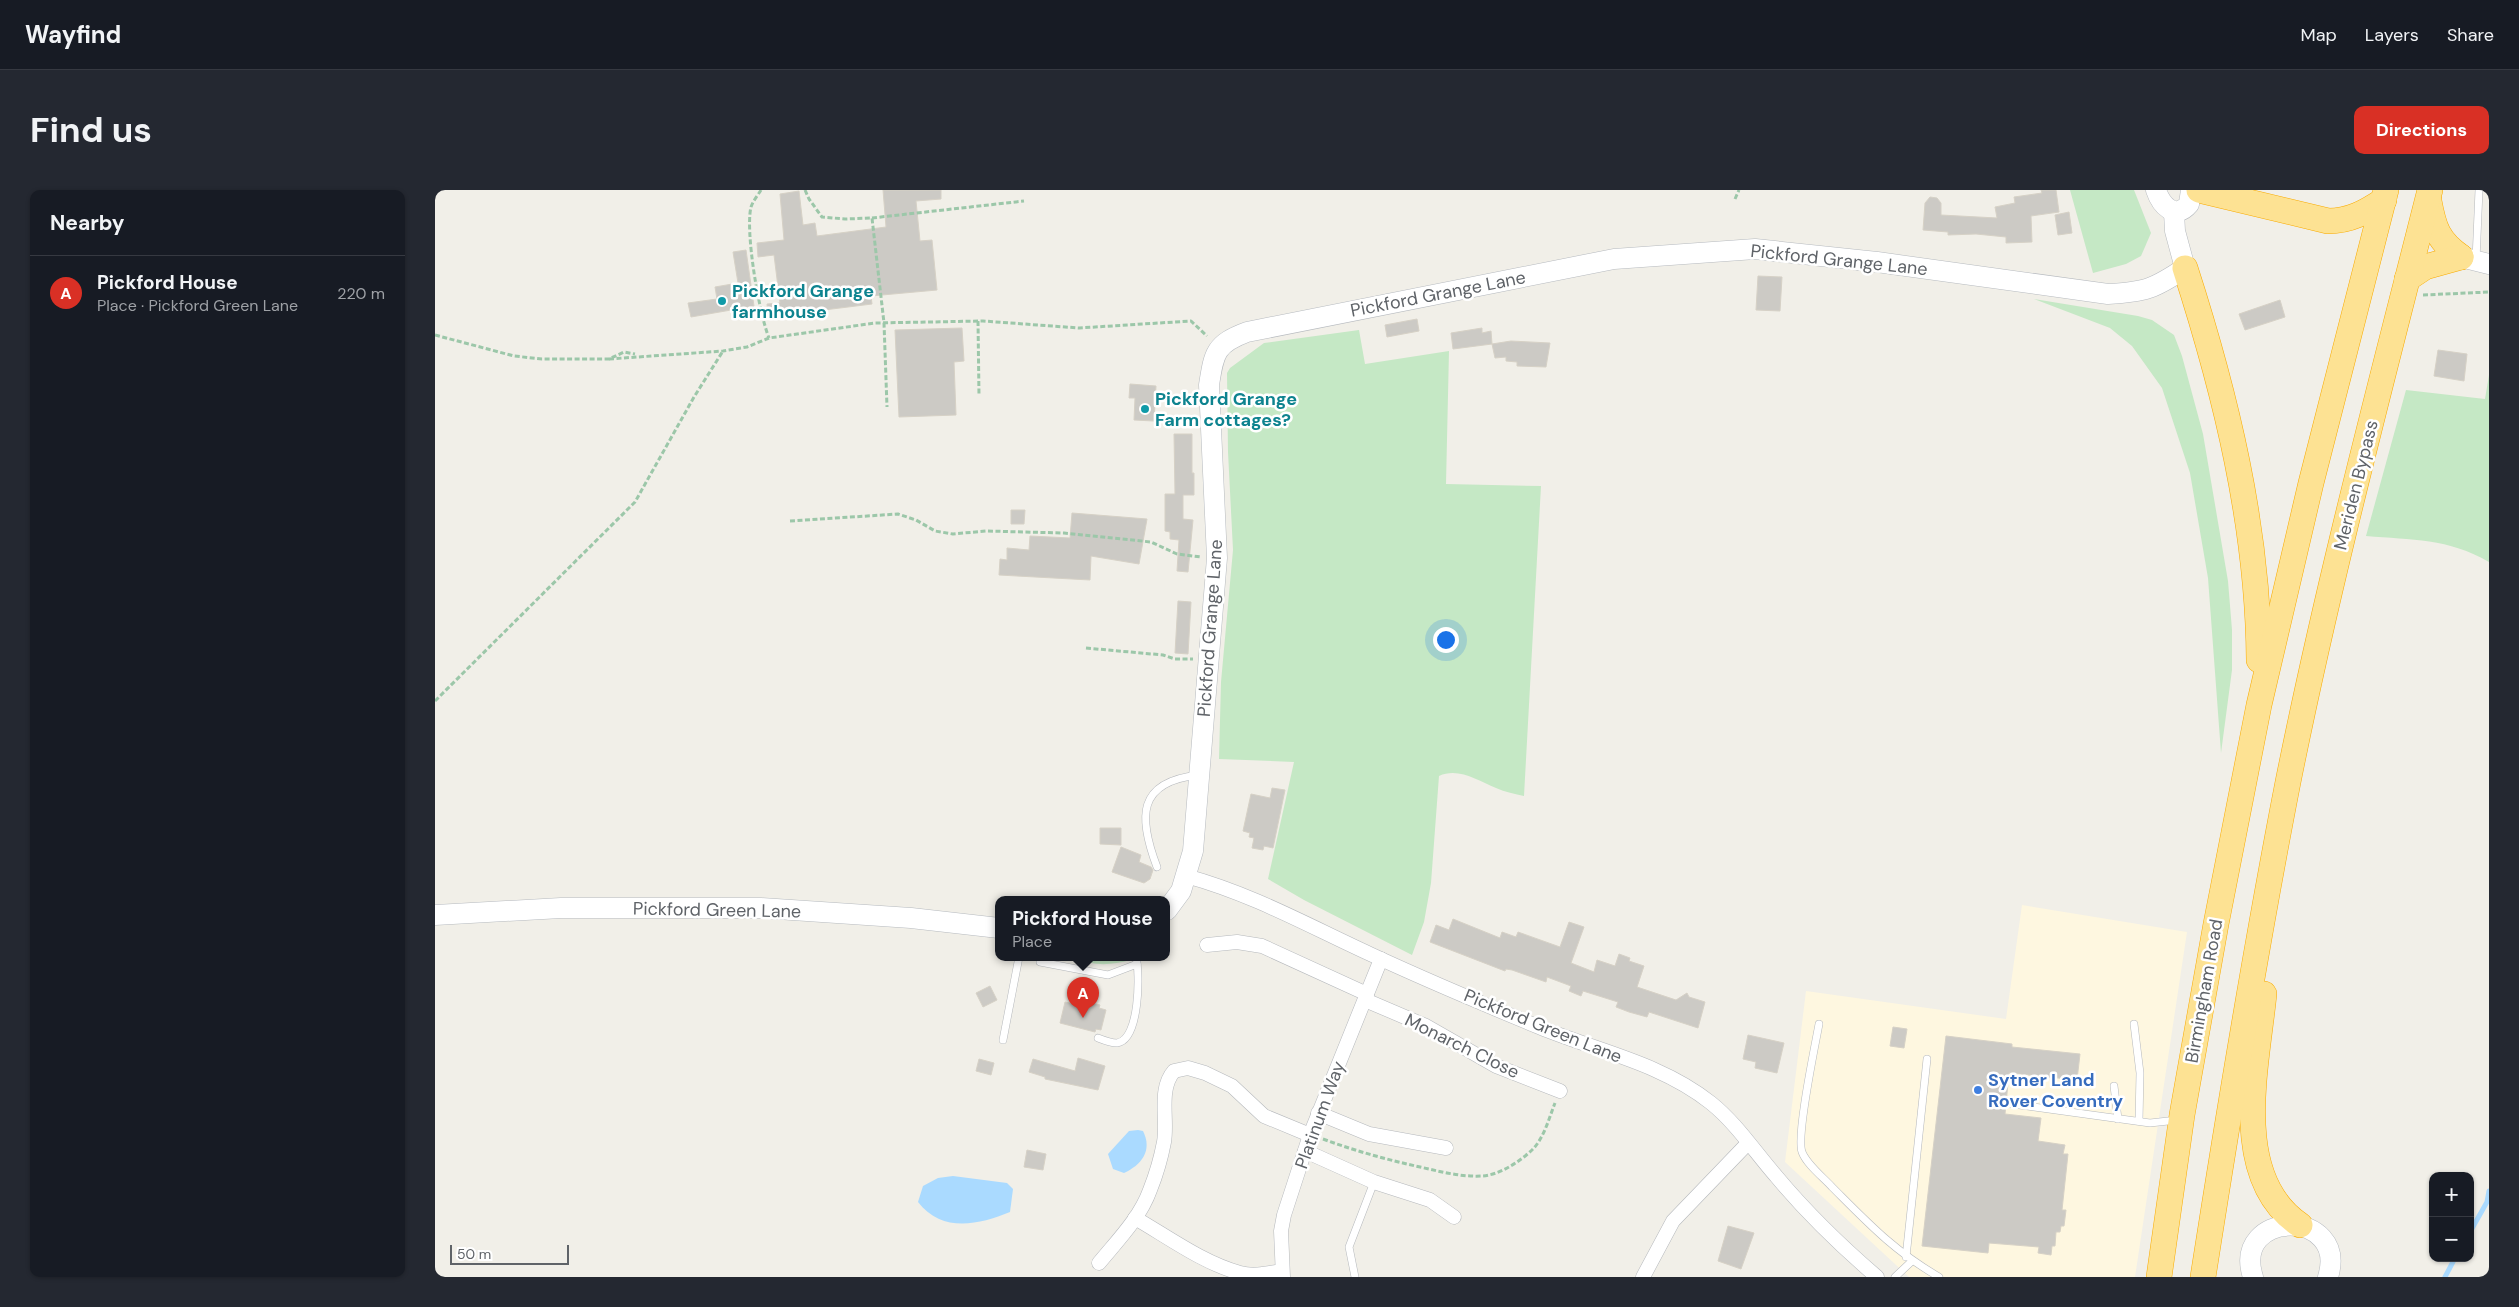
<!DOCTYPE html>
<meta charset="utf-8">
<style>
:root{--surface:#171b24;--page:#242831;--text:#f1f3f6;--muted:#9ea1a6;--line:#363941;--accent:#d93025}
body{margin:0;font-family:"DM Sans",sans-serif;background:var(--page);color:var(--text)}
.controls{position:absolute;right:15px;bottom:15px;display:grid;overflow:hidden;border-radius:10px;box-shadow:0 1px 4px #0004}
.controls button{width:45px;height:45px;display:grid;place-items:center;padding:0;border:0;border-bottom:1px solid var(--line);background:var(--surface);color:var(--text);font:25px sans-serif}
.scale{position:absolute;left:15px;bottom:12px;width:119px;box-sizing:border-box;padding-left:5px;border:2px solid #5f6368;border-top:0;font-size:14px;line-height:18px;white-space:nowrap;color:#5f6368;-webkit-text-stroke:4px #fff;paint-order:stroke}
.you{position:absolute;left:1010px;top:449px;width:18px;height:18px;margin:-12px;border:4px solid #fff;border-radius:50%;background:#1a73e8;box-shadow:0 0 0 8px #1a73e833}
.badge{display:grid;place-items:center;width:32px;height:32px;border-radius:50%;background:var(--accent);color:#fff;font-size:16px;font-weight:700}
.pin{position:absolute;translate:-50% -41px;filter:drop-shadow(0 1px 2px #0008)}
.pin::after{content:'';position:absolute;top:26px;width:18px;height:15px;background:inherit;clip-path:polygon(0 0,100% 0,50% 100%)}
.popup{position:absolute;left:560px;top:706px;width:175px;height:65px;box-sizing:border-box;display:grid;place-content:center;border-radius:10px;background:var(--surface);filter:drop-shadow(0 1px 4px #0005);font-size:16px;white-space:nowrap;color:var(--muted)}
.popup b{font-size:19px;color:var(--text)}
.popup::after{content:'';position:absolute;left:50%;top:100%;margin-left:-10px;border:10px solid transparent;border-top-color:var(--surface)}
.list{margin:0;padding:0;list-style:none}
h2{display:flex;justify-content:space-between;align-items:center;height:65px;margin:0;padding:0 20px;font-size:21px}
h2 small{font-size:16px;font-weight:400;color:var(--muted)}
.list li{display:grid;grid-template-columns:32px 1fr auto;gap:15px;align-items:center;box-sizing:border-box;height:75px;padding:0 20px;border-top:1px solid var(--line)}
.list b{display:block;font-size:19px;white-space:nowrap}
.list p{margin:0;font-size:16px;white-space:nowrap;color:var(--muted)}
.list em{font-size:16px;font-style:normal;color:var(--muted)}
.map{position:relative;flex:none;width:2054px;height:1087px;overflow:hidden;border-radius:10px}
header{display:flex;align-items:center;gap:30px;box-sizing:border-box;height:70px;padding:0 25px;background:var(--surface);border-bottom:1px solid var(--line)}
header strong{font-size:24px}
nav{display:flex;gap:28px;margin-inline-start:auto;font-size:18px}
.intro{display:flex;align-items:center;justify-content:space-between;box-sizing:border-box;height:120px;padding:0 30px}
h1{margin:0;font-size:35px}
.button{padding:12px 22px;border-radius:10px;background:var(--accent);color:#fff;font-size:18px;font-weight:700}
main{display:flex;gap:30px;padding:0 30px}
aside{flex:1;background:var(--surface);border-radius:10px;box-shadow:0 1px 4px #0004}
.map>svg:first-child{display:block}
.commercial{fill:#fef7e0}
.green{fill:#c5e8c5}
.water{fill:#aadaff}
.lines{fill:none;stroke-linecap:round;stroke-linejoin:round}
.stream{stroke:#aadaff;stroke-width:5}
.building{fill:#cccac5;stroke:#d6d1c6}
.lane-casing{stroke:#b5b8bc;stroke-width:8}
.street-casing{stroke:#b5b8bc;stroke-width:15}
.secondary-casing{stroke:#b6babf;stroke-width:21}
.highway-casing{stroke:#f9ab00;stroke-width:26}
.path{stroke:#9cc7a9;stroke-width:3;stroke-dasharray:5 2.5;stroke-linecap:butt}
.lane{stroke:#fff;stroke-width:7}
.street{stroke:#fff;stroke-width:14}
.secondary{stroke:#fff;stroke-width:20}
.highway{stroke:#fde293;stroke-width:25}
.culture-dot{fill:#0f9aa8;stroke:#fff;stroke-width:2}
.shop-dot{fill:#3f7fe0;stroke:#fff;stroke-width:2}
.labels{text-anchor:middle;stroke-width:5;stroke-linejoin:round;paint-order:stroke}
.street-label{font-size:18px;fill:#5f6368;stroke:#fff}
.culture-label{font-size:18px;font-weight:bold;fill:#0d838f;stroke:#fff;text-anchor:start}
.shop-label{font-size:18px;font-weight:bold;fill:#366cbe;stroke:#fff;text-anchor:start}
</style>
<header>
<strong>Wayfind</strong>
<nav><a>Map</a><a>Layers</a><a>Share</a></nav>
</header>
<div class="intro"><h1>Find us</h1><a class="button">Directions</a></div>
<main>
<aside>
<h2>Nearby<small></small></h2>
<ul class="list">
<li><span class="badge">A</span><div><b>Pickford House</b><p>Place · Pickford Green Lane</p></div><em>220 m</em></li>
</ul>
</aside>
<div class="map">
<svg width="2054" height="1087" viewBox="0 0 2054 1087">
<rect width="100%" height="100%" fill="#f1efe8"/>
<path class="commercial" d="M1587,715l165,27 -52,345h-226l-124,-115 21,-171 200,28z"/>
<g class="green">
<path d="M1635,0h64l17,43 -10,23 -15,8 -33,9z"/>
<path d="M1599,109l104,17 14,4 22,15 8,21 21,78 25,147 4,49v40l-11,83 -13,-175 -18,-105 -28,-85 -30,-42 -22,-18z"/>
<path d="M924,140l6,34 84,-13 -3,133 95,2 -17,310c-9,-2 -19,-4 -28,-8 -18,-7 -37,-21 -57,-12l-8,107 -7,39 -12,33 -108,-55 -36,-21 26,-117 -75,-3 2,-77 12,-132 -5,-98 -1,-79 3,-5 34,-25z"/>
<path d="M2054,185v187c-41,-24 -77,-22 -123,-26l40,-146 79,9z"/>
<path d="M640,767h56v3c-21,5 -36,7 -56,-3z"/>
</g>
<g class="water">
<path d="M703,940l5,1c10,20 -2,34 -19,42l-11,-4 -5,-15 21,-23z"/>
<path d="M518,986l54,7 6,6 -3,23c-32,13 -68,21 -92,-10l5,-16 15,-8z"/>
</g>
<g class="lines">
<g class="stream">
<path d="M2035,1042l17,-30 2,-11"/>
<path d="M2010,1087l10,-19"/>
</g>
</g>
<g class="building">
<path d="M448,0h58v9l-25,2 4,40 12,-1 5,50 -66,6 1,8 -104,13 -1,-13 13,-1 -6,-48 -16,2 -1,-14 27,-3 -4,-46 19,-3 4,34 12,-2 2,13 69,-9z"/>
<path d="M1606,0h15l3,22 -28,4 1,26 -26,1v-6l-30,-3 -28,1v-3l-25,-2 2,-27 5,-6 7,1 4,5v12l56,3 -2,-11 20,-4 -1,-6 28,-4z"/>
<path d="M1634,22l3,21 -14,2 -3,-20z"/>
<path d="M311,60l8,56 -63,11 -3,-14 29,-4 -2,-12 23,-4 -5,-31z"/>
<path d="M1323,86l24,1 -2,34 -24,-1z"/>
<path d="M1845,110l5,17 -40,13 -6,-16z"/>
<path d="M982,129l2,12 -32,6 -2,-12z"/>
<path d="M527,138l2,33 -10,1 2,53 -57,2 -4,-87z"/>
<path d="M1047,138v5l9,-2 1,13 -39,5 -2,-16z"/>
<path d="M1076,151l39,2 -4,24 -29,-1v-4l-11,-1v-4l-11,1 -3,-14z"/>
<path d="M2003,160l29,4 -3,27 -30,-5z"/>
<path d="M695,194l26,2 -2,35 -20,-1 1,-22h-6z"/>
<path d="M739,244h18v39h2v22h-11v24l10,1 -5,52 -11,-1 2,-31 -9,-1v-7l-5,-1v-37h10z"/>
<path d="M576,320h14l-1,14h-13z"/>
<path d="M637,323l75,6 -8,45 -48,-8 -1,24 -91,-5 1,-16 7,1v-12l22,2 1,-14 40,2z"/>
<path d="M743,411l13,1 -3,52 -13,-1z"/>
<path d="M837,598l13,2 -12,58 -9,-2 -1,4 -11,-2 2,-10 -5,-1 1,-4 -7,-2 8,-37 19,4z"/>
<path d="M665,638h21v17l-21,-1z"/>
<path d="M686,657l20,8 -2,7 12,5 2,3 -3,9 -6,4 -32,-11z"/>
<path d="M1018,729l47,19 2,-6 14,5 2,-5 42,15 9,-25 15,5 -13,36 23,9 3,-12 18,6 4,-12 11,4 -1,3 15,5 -7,21 39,13 11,-7 2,4 16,5 -7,26 -49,-16 -2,5 -18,-5 -13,-5 2,-5 -35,-11 -2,5 -12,-5 2,-5 -24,-9 -1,5 -34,-12 -6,-1 -1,2 -75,-29 6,-17 13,5z"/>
<path d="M555,796l7,14 -14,7 -7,-14z"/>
<path d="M640,809l25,6 -1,3 7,2 -5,20 -5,-1 -1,3 -35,-9 5,-21 9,2z"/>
<path d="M1458,837l14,2 -3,19 -14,-2z"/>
<path d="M1313,845l36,8 -7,30 -22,-5 1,-6 -13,-3z"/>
<path d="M1511,846l66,8v3l68,7 -3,26 -68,-7 -4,41 36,4 -3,23 27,4 -2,9h5l-6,56h4l-2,16h-3l-1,6h-4l-1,14h-3l-1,9 -13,-2 1,-6 -50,-4 -1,10 -66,-7z"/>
<path d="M643,868l27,8 -7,24 -53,-11v-2l-16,-5 4,-13 42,12z"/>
<path d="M544,869l15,4 -3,12 -15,-4z"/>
<path d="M592,960l19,4 -3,16 -19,-3z"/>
<path d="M1293,1036l26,7 -13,36 -23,-8z"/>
</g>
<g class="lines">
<g class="lane-casing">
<g id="lane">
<path d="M2041,70l3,-70"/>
<path d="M722,677c-19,-50 -20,-85 41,-92"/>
<path d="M605,772l68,13 29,-11"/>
<path d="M1384,834c-4,22 -23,112 -17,128 5,13 21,25 30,35 36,36 62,64 107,90"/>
<path d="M1699,834l6,49 -1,48"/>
<path d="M663,848c5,2 13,5 19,5 23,-3 23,-70 19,-86"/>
<path d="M568,850l16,-83"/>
<path d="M1679,896l4,33"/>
<path d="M1577,914l138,19 27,-3"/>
<path d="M1471,1067l21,-198"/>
<path d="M920,1087l-6,-30 25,-65"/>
<path d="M1460,1087l17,-16"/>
</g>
</g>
<g class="street-casing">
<g id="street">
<path d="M751,686c66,18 123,50 184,78 56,26 113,50 169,73 58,24 122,36 172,76 25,20 44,49 65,73 30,36 65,70 101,101"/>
<path d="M772,755l30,-3 25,4 105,48"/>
<path d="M930,810l61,26 70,40 64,25"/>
<path d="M883,923l51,21 77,14"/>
<path d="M870,961l69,31 56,18 24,17"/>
<path d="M700,1028c33,19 68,45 105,55 14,4 29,0 42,-2"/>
<path d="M664,1073c18,-22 41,-45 51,-73 6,-15 11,-32 14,-48 4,-22 -6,-53 10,-71l14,-3 17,5 27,13 32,30 46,19"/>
<path d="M848,1087l-2,-46 3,-16 26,-80 71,-176"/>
<path d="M1208,1087l30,-56 75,-78"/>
</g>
</g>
<g class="secondary-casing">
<g id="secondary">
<path d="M1721,0c5,15 19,31 33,14l2,-14"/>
<path d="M2026,67l28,7"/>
<path d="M732,720l14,-19 12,-40 24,-293 -8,-173c5,-32 6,-41 38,-53l367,-73 141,-10 122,13 231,32c37,-2 46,-5 77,-26l-10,-37 -1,-19"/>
<path d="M0,725l126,-7h200l150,10 88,10"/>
<path d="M1818,1087c-22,-68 96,-69 75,0"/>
</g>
</g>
<g class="highway-casing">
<g id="highway">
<path d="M1764,0l129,31c22,0 38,-9 56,-21"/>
<path d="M1994,11c5,27 9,40 32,56"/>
<path d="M1750,78c41,127 73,258 74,392"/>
<path d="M1972,89l18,-12 36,-10"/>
<path d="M1829,804c-7,72 -35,183 36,231"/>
<path d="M1724,1087l23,-162 34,-191 43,-219 52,-222 75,-293"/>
<path d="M1768,1087c26,-166 53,-331 85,-495 40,-199 92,-395 142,-592"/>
</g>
</g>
<g class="path">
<path d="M326,0c-3,5 -8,11 -10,17 -6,25 8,106 18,131"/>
<path d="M370,0l4,9 13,18 23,2 27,-1 12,105 3,84"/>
<path d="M1300,9l4,-9"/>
<path d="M437,28l152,-17"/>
<path d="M1988,105l66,-3"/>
<path d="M543,131l1,75"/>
<path d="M0,145l79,21 28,3h67l15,-7 11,2"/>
<path d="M174,169l114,-8 24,-4 22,-9 106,-15 108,-2 96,7 112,-7 16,15"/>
<path d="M355,331l108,-7 18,6 19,11 18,3 33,-3 78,2 87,9 26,12 24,3"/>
<path d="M651,458l77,7 12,4h18"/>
<path d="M0,511l200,-199 59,-105 29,-46"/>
<path d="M888,949c35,13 69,22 106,30 17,4 35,8 53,7 18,-1 39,-15 52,-28 11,-13 15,-30 21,-45"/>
</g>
<use href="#lane" class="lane"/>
<use href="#street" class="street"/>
<use href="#secondary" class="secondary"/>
<use href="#highway" class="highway"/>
</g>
<g class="culture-dot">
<circle cx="287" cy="111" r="5"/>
<circle cx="710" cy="219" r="5"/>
</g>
<circle class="shop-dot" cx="1543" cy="900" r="5"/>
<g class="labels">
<g class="street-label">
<text transform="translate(1404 70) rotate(6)" y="6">Pickford Grange Lane</text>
<text transform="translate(1003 104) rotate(-11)" y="6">Pickford Grange Lane</text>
<text transform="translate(1921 295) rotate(-76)" y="6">Meriden Bypass</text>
<text transform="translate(775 438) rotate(-86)" y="6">Pickford Grange Lane</text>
<text transform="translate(282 720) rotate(1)" y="6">Pickford Green Lane</text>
<text transform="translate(1769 801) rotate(-80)" y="6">Birmingham Road</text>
<text transform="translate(1108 836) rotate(22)" y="6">Pickford Green Lane</text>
<text transform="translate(1027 856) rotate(26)" y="6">Monarch Close</text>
<text transform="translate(885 925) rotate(-70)" y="6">Platinum Way</text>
</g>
<g class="culture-label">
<text x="297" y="107">Pickford Grange<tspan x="297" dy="21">farmhouse</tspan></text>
<text x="720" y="215">Pickford Grange<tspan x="720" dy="21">Farm cottages?</tspan></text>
</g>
<g class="shop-label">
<text x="1553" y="896">Sytner Land<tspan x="1553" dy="21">Rover Coventry</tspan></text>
</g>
</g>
</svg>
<div class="controls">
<button>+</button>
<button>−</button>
</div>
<div class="scale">50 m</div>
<div class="you"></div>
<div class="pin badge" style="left:648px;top:828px">A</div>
<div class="popup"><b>Pickford House</b>Place</div>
</div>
</main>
